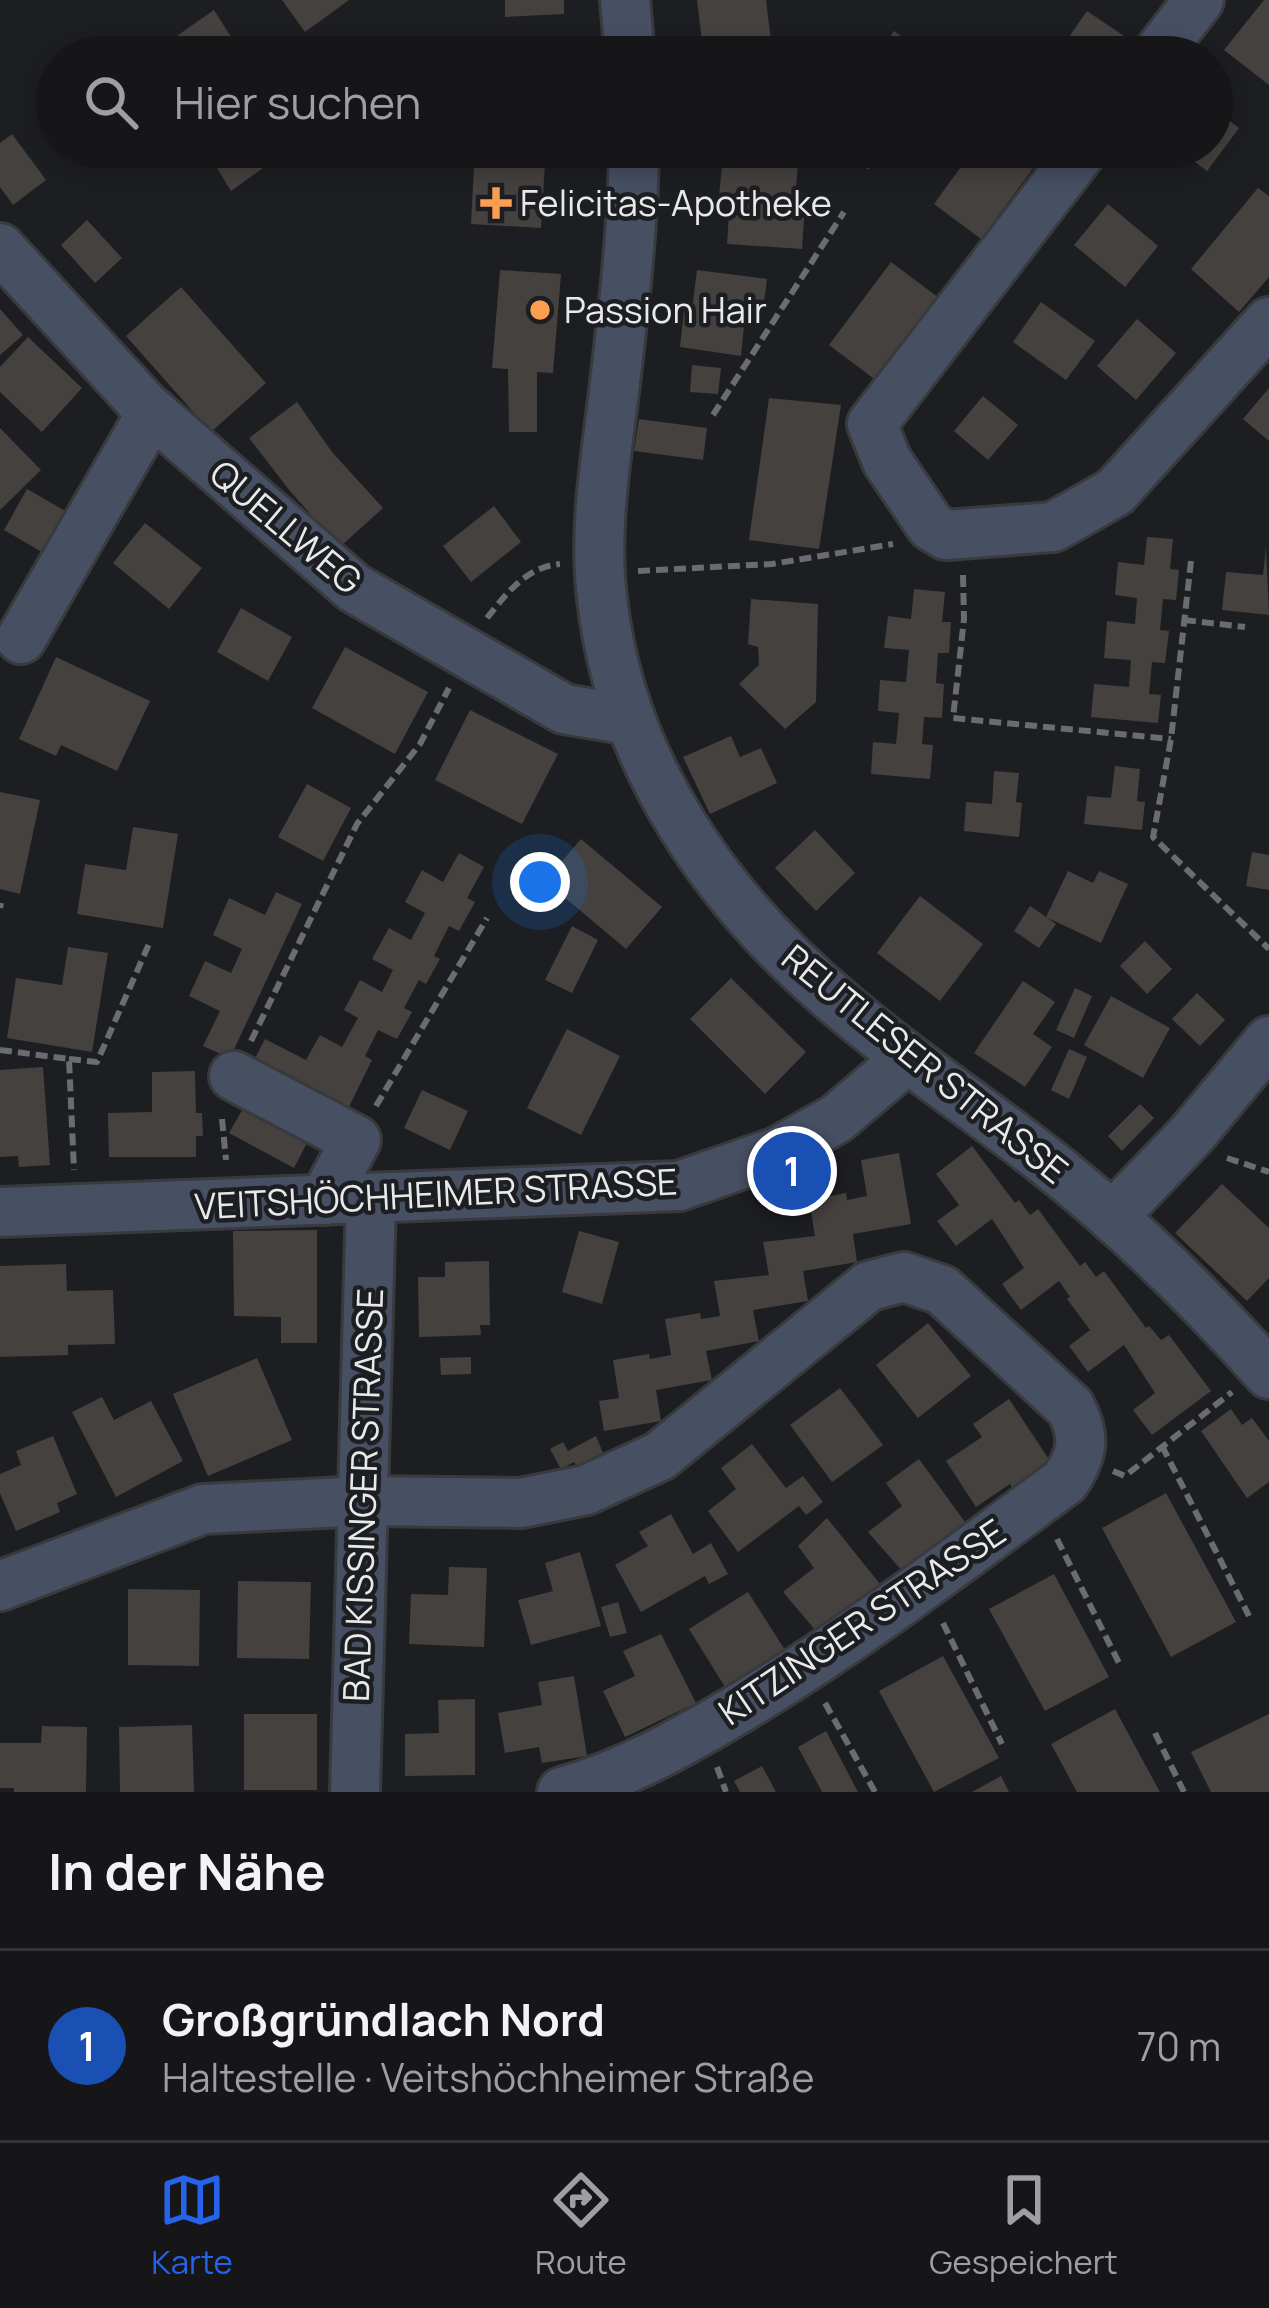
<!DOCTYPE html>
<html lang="de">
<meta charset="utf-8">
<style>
:root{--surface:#161619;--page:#1f1f22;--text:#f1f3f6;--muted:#9e9fa2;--line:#353538;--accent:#2563eb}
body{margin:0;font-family:Manrope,sans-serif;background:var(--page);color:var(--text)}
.you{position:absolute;left:540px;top:882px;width:42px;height:42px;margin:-30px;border:9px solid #fff;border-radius:50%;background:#1a73e8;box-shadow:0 0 0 18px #1a73e833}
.badge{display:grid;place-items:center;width:78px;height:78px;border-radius:50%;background:var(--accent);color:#fff;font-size:39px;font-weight:700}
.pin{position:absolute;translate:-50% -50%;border:6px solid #fff;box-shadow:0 3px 12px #0006}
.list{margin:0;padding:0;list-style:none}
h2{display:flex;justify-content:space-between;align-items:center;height:156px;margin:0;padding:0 48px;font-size:51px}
h2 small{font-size:39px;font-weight:400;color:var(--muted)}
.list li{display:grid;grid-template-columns:78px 1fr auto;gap:36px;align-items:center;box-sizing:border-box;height:192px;padding:0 48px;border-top:3px solid var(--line)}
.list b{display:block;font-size:45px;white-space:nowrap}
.list p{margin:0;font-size:39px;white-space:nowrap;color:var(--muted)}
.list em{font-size:39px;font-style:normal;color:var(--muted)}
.icon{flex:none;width:66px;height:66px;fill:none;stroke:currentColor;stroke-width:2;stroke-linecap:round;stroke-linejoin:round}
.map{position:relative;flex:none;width:1269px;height:1792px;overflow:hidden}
.search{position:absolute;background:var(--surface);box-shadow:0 6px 18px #0003;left:36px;right:36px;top:36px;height:132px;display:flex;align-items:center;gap:30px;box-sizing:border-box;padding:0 42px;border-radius:66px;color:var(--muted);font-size:45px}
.sheet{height:348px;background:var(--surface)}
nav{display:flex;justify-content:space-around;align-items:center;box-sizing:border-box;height:168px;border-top:3px solid var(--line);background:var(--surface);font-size:33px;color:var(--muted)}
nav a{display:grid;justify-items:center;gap:6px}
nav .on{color:var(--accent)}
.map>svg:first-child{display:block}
.building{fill:#45413f}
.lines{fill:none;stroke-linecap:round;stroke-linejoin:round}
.minor-casing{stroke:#393a3d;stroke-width:54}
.path{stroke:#6b6c6f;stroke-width:6;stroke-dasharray:12 6;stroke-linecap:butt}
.minor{stroke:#474f63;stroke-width:48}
.poi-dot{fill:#fb9e50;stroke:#1d1e21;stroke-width:4.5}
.labels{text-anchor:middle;stroke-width:9;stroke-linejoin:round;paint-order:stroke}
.poi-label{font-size:36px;fill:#e8e9eb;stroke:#1d1e21;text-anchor:start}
.street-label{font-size:36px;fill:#e8e9eb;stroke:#1d1e21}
</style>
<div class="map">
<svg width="1269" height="1792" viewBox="0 0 1269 1792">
<rect width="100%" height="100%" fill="#1d1e21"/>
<g class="building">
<path d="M282,0h67l-44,32z"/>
<path d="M505,0h59v14l-59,3z"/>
<path d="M697,0h69l7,57h-69z"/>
<path d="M1264,0h5v85l-45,-35z"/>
<path d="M214,10l26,41 -8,6h-65l-6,-10z"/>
<path d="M1087,11l46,31 -10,15h-68z"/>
<path d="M894,31l37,26h-55z"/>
<path d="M1212,107l27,21 -32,43 -32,-24h37z"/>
<path d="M12,134l34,46 -33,25 -13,-18v-44z"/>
<path d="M204,147h88l-61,44z"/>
<path d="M475,147h71l-5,81 -70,-4z"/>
<path d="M836,147h48l-16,23z"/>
<path d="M975,147h40l22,16 -56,76 -47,-35z"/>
<path d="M723,154l75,7 -3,43 10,-1 -3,46 -75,-5 3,-46 -11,-1z"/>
<path d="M1258,188l11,8v81l-30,35 -48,-43z"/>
<path d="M1108,204l50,42 -33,41 -51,-42z"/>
<path d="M87,220l35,38 -27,25 -34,-38z"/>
<path d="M891,262l48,36 -62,83 -48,-36z"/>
<path d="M500,270l61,4 -8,99 -16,-1v60h-28l-1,-63 -16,-1z"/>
<path d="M697,270l70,9 -5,39 -17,-2 -4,40 -61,-9 4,-38 8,1z"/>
<path d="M181,287l85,96 -55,49 -85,-96z"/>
<path d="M1041,302l54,39 -29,39 -53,-38z"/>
<path d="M0,309l23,26 -23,20z"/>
<path d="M1137,319l39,34 -40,47 -39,-34z"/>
<path d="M28,337l54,51 -40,44 -42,-40v-25z"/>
<path d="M692,365l29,3 -3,26 -28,-2z"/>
<path d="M1269,388v53l-26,-22z"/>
<path d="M983,396l35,29 -30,35 -34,-29z"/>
<path d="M769,398l72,7 -22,144 -70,-9z"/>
<path d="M297,402l35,50 51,56 -43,39 -50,-56 -41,-53z"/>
<path d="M639,419l68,9 -4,32 -69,-9z"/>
<path d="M0,428l41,42 -41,40z"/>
<path d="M27,489l49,28 -24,41 -48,-28z"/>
<path d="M494,506l27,36 -50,40 -28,-36z"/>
<path d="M145,523l57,45 -33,41 -56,-46z"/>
<path d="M1147,537l26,2 -3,30 9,1 -3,30 -13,-1 -3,31 9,1 -4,32 -13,-1 -3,32 12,1 -3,28 -67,-6 3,-33 35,3 2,-27 -27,-2 3,-37 28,3 2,-26 -22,-3 3,-33 26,3z"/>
<path d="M1266,547l3,68 -47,-5 4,-38 37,3z"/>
<path d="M914,589l31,3 -3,30h9l-2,31h-11l-2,30 8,1 -2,34 -18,-1 -2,27 11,1 -3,34 -59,-5 2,-32 23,2 3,-31 -21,-2 2,-31 26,2 3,-32 -25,-2 4,-32 23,3z"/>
<path d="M751,599l67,5 -2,98 -31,27 -46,-45 20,-19 -1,-18 -10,-3z"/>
<path d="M241,608l51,29 -24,44 -51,-29z"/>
<path d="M345,647l83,45 -33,62 -83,-46z"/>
<path d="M56,657l94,44 -33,70 -56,-26 -5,11 -37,-17z"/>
<path d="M470,710l88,44 -36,70 -87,-44z"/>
<path d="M731,736l9,21 21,-9 16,35 -67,31 -27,-57z"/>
<path d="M1115,766l25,3 -3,32 8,1 -3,28 -58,-6 3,-28 24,2z"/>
<path d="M994,771l25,2 -3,29 6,1 -3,34 -55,-6 2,-29 26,2z"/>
<path d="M307,784l44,24 -28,53 -45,-24z"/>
<path d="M0,792l40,8 -20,94 -20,-5z"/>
<path d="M133,827l45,7 -15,94 -86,-14 8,-50 41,6z"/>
<path d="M815,830l40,43 -39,38 -41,-43z"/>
<path d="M581,839l81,68 -36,42 -81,-68z"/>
<path d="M1252,852l17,3v35l-23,-4z"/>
<path d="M459,853l25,14 -17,31 8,4 -16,29 -10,-5 -15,30 6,3 -14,25 -7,-4 -15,28 8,4 -15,27 -19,-9 -13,26 7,4 -27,55 -94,-49 14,-27 41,21 14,-25 22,12 16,-29 -14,-8 16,-30 22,12 11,-22 -21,-11 17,-31 22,12 14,-27 -20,-11 17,-32 21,12z"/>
<path d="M1068,871l25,12 6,-12 29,13 -27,59 -55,-26 10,7 -17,24 -25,-17 16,-25 16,11z"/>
<path d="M276,892l26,12 -72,154 -27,-12 17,-35 -31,-15 16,-35 26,12 11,-24 -29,-14 16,-37 36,17z"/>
<path d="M920,896l63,48 -43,57 -63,-48z"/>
<path d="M572,926l26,14 -26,53 -27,-13z"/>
<path d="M1145,941l27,28 -25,25 -27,-28z"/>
<path d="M68,947l40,6 -16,99 -85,-14 9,-60 46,7z"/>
<path d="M731,978l75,74 -41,42 -75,-75z"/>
<path d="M1023,981l32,21 -22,32 19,13 -27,40 -51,-34z"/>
<path d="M1075,988l17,8 -18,42 -18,-8z"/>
<path d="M1197,993l28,27 -25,26 -28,-27z"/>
<path d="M1111,996l59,32 -27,50 -59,-33z"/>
<path d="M567,1029l53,27 -39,79 -54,-27z"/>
<path d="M1069,1049l18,8 -18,42 -18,-9z"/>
<path d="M43,1067l7,98 -31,2 -1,-11 -18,1v-87z"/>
<path d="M195,1071l1,42h6l1,23h-7v21h-87l-1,-44 44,-1v-40z"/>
<path d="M422,1090l46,21 -18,39 -46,-22z"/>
<path d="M1140,1104l14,14 -32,33 -14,-15z"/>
<path d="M245,1105l64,34 -15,29 -65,-35z"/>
<path d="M972,1146l43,57 4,-3 11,15 8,-6 42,57 5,-4 11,15 8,-6 42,57 3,-2 12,14 8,-5 42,56 -59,44 -19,-25 22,-17 -31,-48 -36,27 -19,-26 21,-16 -23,-31 3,-2 -11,-16 -38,29 -19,-26 22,-16 -32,-49 -36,27 -19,-25 22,-16 -23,-31z"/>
<path d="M899,1153l12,71 -58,10 4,28 -54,9 5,30 -55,9 6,31 -53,10 6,29 -56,10 5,31 -57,10 -5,-30 20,-3 -6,-38 36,-6 1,5 21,-4 -6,-36 35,-6 1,6 19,-3 -6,-35 55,-6 -6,-33 52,-6 -6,-36 37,-7 1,7 20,-4 -6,-36z"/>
<path d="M1222,1184l47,44v50l-22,23 -72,-68z"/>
<path d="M317,1230v113h-36v-26l-47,-1 -1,-85z"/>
<path d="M579,1231l40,11 -17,62 -40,-12z"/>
<path d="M489,1261l1,64h-10l1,10 -62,2 -1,-60h27v-15z"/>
<path d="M66,1264l1,27 46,-1 2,54 -47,1v10l-68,2v-91z"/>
<path d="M928,1323l43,53 -53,42 -42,-53z"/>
<path d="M471,1357v17l-30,1 -1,-17z"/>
<path d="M257,1358l35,82 -84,36 -35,-82z"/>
<path d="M840,1388l43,57 -51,37 -42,-57z"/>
<path d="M102,1397l12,23 37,-19 32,60 -67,36 -44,-85z"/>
<path d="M1009,1399l45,68 -39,26 -5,-9 -34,23 -30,-46 36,-24 -9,-13z"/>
<path d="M1231,1409l11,16 10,-7 17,23v41l-22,16 -46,-67z"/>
<path d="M53,1436l24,58 -20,9 3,9 -44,19 -16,-38v-19l21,-9 -5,-14z"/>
<path d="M596,1436l10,24 -24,14 -8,-12 -13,7 -11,-20 13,-7 5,9z"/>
<path d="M752,1444l34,44 17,-12 20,26 -17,13 -7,-9 -61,46 -30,-41 28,-22 -15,-21z"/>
<path d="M919,1459l46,63 -61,51 -36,-41 34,-26 -16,-23z"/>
<path d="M1166,1493l70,129 -65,35 -69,-129z"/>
<path d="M671,1514l22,40 18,-11 17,31 -19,10 -4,-8 -64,36 -26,-47 33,-19 -9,-14z"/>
<path d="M827,1518l53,66 -64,47 -33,-39 31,-24 -16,-22z"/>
<path d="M580,1552l21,74 -70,19 -13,-45 35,-9 -8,-28z"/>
<path d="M449,1567l38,1 -3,79 -75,-3 2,-50 37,1z"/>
<path d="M1054,1574l55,103 -64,34 -56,-102z"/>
<path d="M238,1581l73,1 -2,77 -72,-1z"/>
<path d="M128,1589l72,1 -1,76 -71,-1z"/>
<path d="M748,1592l37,58 -60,37 -36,-58z"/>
<path d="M618,1602l9,31 -17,4 -9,-30z"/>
<path d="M661,1634l35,69 -71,34 -22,-46 32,-15 -12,-25z"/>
<path d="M943,1656l56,102 -65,34 -55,-101z"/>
<path d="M574,1676l13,80 -45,7 -3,-16 -34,6 -7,-40 44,-8 -4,-23z"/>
<path d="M475,1699v76l-70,1v-42l34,-1 -1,-33z"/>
<path d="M1115,1709l20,37 25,46h-83l-26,-48z"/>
<rect x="244" y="1714" width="73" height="76"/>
<path d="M1269,1714v78h-58l-20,-40z"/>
<path d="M192,1725l2,67h-74l-1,-65z"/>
<path d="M42,1726l45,1 -1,65h-72v-4h-14v-45h41z"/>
<path d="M826,1731l32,61h-36l-24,-45z"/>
<path d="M762,1766l14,26h-36l-6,-11z"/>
<path d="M1001,1776l8,16h-37z"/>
</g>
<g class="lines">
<g class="minor-casing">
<g id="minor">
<path d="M625,0l5,57"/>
<path d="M1155,57l44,-57"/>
<path d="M634,147c-1,85 -11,168 -21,253 -8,64 -19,133 -11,198 18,166 117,306 243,410 64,55 135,101 202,154 80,63 154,136 222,212"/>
<path d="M1085,147l-213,277 15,37 44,65 15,9 107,-8 62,-35 154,-170"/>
<path d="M0,248l145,158 209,182 210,121 65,11"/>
<path d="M21,639l131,-227"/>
<path d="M234,1076l122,64 -32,60"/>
<path d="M0,1212l679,-26 98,-34 59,-33 71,-60"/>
<path d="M1112,1217l79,-82 78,-94"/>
<path d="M0,1586l203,-77 162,-8 156,2 65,-13 74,-34 209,-170 35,-9 38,13 128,117c16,29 13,47 -5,74 -106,78 -209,157 -322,225 -57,34 -116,68 -181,86"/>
<path d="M355,1792l16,-594"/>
</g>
</g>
<g class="path">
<path d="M713,415l131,-203"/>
<path d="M1191,561l-20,178 -18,98 116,112"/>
<path d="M638,571l134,-7 121,-20"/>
<path d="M963,575l1,44 -11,99 218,21"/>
<path d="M487,618c20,-25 39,-51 73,-54"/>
<path d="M1184,620l61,7"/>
<path d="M0,908l1,-5"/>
<path d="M251,1041l106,-217 63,-80 29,-56"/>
<path d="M0,1050l69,9 5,111"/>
<path d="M69,1059l28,3 52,-118"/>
<path d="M376,1106l111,-188"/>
<path d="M222,1119l4,41"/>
<path d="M1227,1158l42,14"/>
<path d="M1162,1446l87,170"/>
<path d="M1113,1471l12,5 107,-84"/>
<path d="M1057,1539l63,126"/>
<path d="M943,1623l59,121"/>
<path d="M825,1703l50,89"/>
<path d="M1155,1733l29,59"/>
<path d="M717,1767l9,25"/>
</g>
<use href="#minor" class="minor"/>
</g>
<g class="poi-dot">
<path d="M490 185h12v12h12v12h-12v12h-12v-12h-12v-12h12z"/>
<circle cx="540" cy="310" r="12"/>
</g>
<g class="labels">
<g class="poi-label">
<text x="520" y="216">Felicitas-Apotheke</text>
<text x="564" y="323">Passion Hair</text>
</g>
<g class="street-label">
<text transform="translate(286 527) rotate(40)" y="13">QUELLWEG</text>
<text transform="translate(925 1064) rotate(39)" y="13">REUTLESER STRASSE</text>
<text transform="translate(436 1194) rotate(-3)" y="13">VEITSHÖCHHEIMER STRASSE</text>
<text transform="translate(363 1495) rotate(-88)" y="13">BAD KISSINGER STRASSE</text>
<text transform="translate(862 1622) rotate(-34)" y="13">KITZINGER STRASSE</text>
</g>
</g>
</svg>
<div class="you"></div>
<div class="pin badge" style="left:792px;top:1171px;background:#1a4fb4">1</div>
<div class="search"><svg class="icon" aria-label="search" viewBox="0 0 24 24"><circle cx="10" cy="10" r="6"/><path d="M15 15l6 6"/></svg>Hier suchen</div>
</div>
<section class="sheet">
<h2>In der Nähe<small></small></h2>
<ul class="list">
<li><span class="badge" style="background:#1a4fb4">1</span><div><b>Großgründlach Nord</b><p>Haltestelle · Veitshöchheimer Straße</p></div><em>70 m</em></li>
</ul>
</section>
<nav>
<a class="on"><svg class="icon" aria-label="map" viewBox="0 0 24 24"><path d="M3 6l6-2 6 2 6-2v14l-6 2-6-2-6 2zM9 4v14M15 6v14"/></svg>Karte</a>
<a><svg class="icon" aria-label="directions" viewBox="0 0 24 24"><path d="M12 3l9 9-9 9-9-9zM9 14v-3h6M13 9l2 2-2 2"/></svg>Route</a>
<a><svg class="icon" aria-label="saved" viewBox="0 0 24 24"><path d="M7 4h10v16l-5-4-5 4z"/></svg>Gespeichert</a>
</nav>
